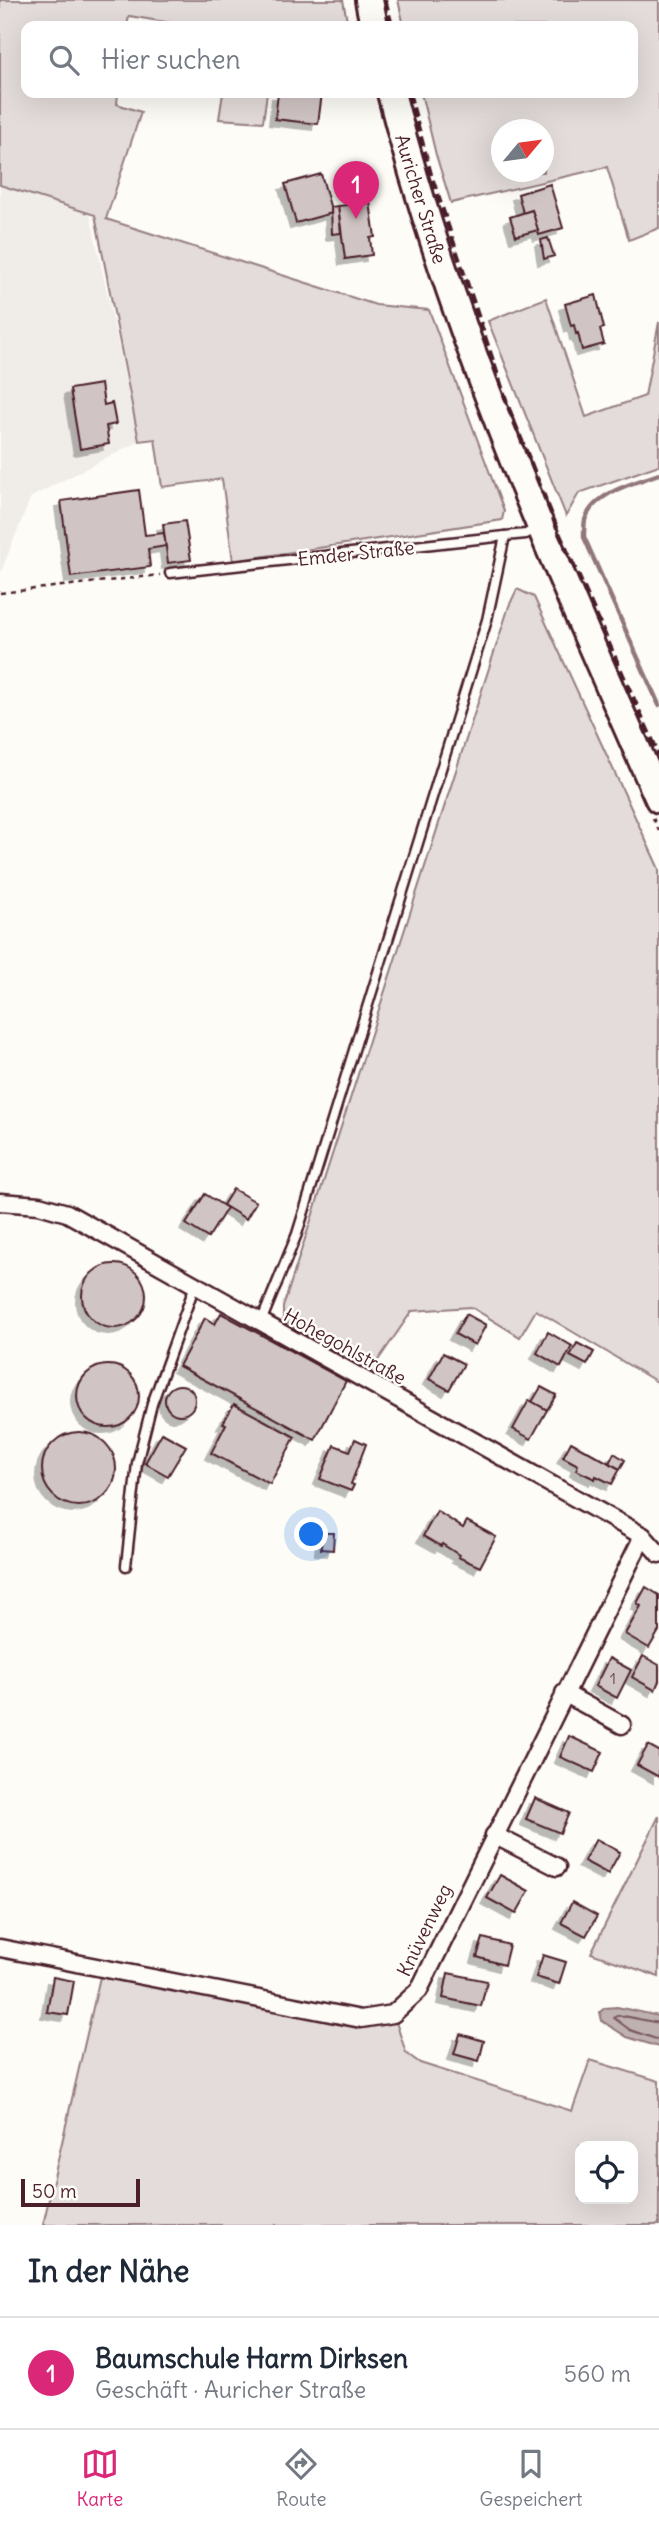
<!DOCTYPE html>
<html lang="de">
<meta charset="utf-8">
<style>
:root{--surface:#fff;--page:#f2f2f3;--text:#1f2937;--muted:#747a83;--line:#e0e1e3;--accent:#db2777}
body{margin:0;font-family:Delius,sans-serif;background:var(--page);color:var(--text)}
.controls{position:absolute;right:21px;bottom:21px;display:grid;overflow:hidden;border-radius:14px;box-shadow:0 7px 28px #0002}
.controls button{width:63px;height:63px;display:grid;place-items:center;padding:0;border:0;border-bottom:2px solid var(--line);background:var(--surface);color:var(--text);font:35px sans-serif}
.compass{position:absolute;left:491px;top:119px;width:63px;height:63px;border-radius:50%;background:var(--surface);box-shadow:0 7px 28px #0002;rotate:61deg}
.scale{position:absolute;left:21px;bottom:18px;width:119px;box-sizing:border-box;padding-left:7px;border:4px solid #4a1f2b;border-top:0;font-size:19px;line-height:24px;white-space:nowrap;color:#4a1f2b;-webkit-text-stroke:5px #fdfcf7;paint-order:stroke}
.you{position:absolute;left:312px;top:1535px;width:24px;height:24px;margin:-18px;border:5px solid #fff;border-radius:50%;background:#1a73e8;box-shadow:0 0 0 10px #1a73e833}
.badge{display:grid;place-items:center;width:46px;height:46px;border-radius:50%;background:var(--accent);color:#fff;font-size:23px;font-weight:700}
.pin{position:absolute;translate:-50% -58px;filter:drop-shadow(0 2px 4px #0008)}
.pin::after{content:'';position:absolute;top:37px;width:24px;height:21px;background:inherit;clip-path:polygon(0 0,100% 0,50% 100%)}
.list{margin:0;padding:0;list-style:none}
h2{display:flex;justify-content:space-between;align-items:center;height:91px;margin:0;padding:0 28px;font-size:30px}
h2 small{font-size:23px;font-weight:400;color:var(--muted)}
.list li{display:grid;grid-template-columns:46px 1fr auto;gap:21px;align-items:center;box-sizing:border-box;height:112px;padding:0 28px;border-top:2px solid var(--line)}
.list b{display:block;font-size:26px;white-space:nowrap}
.list p{margin:0;font-size:23px;white-space:nowrap;color:var(--muted)}
.list em{font-size:23px;font-style:normal;color:var(--muted)}
.icon{flex:none;width:38px;height:38px;fill:none;stroke:currentColor;stroke-width:2;stroke-linecap:round;stroke-linejoin:round}
.map{position:relative;flex:none;width:659px;height:2225px;overflow:hidden}
.search{position:absolute;background:var(--surface);box-shadow:0 7px 28px #0002;left:21px;right:21px;top:21px;height:77px;display:flex;align-items:center;gap:18px;box-sizing:border-box;padding:0 24px;border-radius:14px;color:var(--muted);font-size:26px}
.sheet{height:203px;background:var(--surface)}
nav{display:flex;justify-content:space-around;align-items:center;box-sizing:border-box;height:98px;border-top:2px solid var(--line);background:var(--surface);font-size:19px;color:var(--muted)}
nav a{display:grid;justify-items:center;gap:4px}
nav .on{color:var(--accent)}
.map>svg:first-child{display:block}
.built{fill:#f0ece8}
.green{fill:#e3dcda;stroke:#967e82;stroke-width:2;fill-rule:evenodd}
.water{fill:#c0b1b1;stroke:#91777b;stroke-width:2}
.lines{fill:none;stroke-linecap:round;stroke-linejoin:round}
.shore{stroke:#795961;stroke-width:2}
.stream{stroke:#91777b;stroke-width:4.5}
.building{fill:#d0c5c4;stroke:#4a1f2b;stroke-width:2;filter:url(#shadow)}
.service-casing{stroke:#4a1f2b;stroke-width:13}
.minor-casing{stroke:#4a1f2b;stroke-width:21}
.primary-casing{stroke:#4a1f2b;stroke-width:32}
.path{stroke:#4a1f2b;stroke-width:2.5;stroke-dasharray:5 5;stroke-linecap:butt}
.service{stroke:#fdfcf7;stroke-width:8}
.minor{stroke:#fdfcf7;stroke-width:16}
.primary{stroke:#fdfcf7;stroke-width:26}
.rail{stroke:#4a1f2b;stroke-width:4.5;stroke-dasharray:10 5;stroke-linecap:butt}
.labels{text-anchor:middle;stroke-width:5;stroke-linejoin:round;paint-order:stroke}
.number-label{font-size:16px;fill:#6c4851}
.street-label{font-size:19px;fill:#4a1f2b;stroke:#fdfcf7}
</style>
<div class="map">
<svg width="659" height="2225" viewBox="0 0 659 2225">
<defs>
<filter id="shadow"><feDropShadow dx="-6" dy="6" stdDeviation="0" flood-color="#0004"/></filter>
</defs>
<rect width="100%" height="100%" fill="#fdfcf7"/>
<filter id="ink" filterUnits="userSpaceOnUse"><feTurbulence type="fractalNoise" baseFrequency=".0143" numOctaves="2"/><feDisplacementMap in="SourceGraphic" scale="14" xChannelSelector="R" yChannelSelector="G"/><feConvolveMatrix kernelMatrix="1 2 1 2 8 2 1 2 1" color-interpolation-filters="sRGB"/></filter>
<g filter="url(#ink)">
<path class="built" d="M0,185l90,29 49,227 -108,56 -31,77z"/>
<g class="green">
<path d="M0,0h343l5,26h-159l-60,-10 -2,10h-101v67h92l-1,11 24,8 -35,107 270,86 53,5 75,201 -2,9 -269,41 -11,-82 -60,8 -7,-48 -16,2 -44,-226 -95,-30z"/>
<path d="M398,0h261v228l-30,12 -22,-73 -156,36 -15,-48 -15,-62h212v-67h-229zM502,130h42v42h-42z"/>
<path d="M223,93h44l-4,29 -44,-3z"/>
<path d="M546,298l40,119 59,-21 14,-74v143l-80,28 -13,23 -78,-195z"/>
<path d="M517,589l17,8 125,272v514l-123,-73 -16,27 -49,-30 -59,4 -42,61 -87,-52v-13l226,-701z"/>
<path d="M659,1816v161l-68,-24z"/>
<path d="M100,1977l266,50 30,-5 10,31 14,10 152,48 18,-51 69,21v144h-616zM580,2146h53v53h-53z"/>
</g>
<path class="water" d="M617,2007l42,9v31l-32,-10 -25,-16 -2,-9 5,-4z"/>
<g class="lines">
<path class="shore" d="M659,2023l-41,-8 -4,3 16,12 29,10"/>
<path class="stream" d="M659,474c-24,9 -65,18 -74,46 -1,5 -1,12 -1,17l75,168"/>
</g>
<g class="building">
<path d="M278,93h44l-4,31 -43,-5z"/>
<path d="M321,174l11,39 -36,10 -11,-39z"/>
<path d="M550,184l13,44 -24,7 -7,-25 -9,3 -5,-19z"/>
<path d="M370,202l5,35 -5,1 2,17 -27,4 -7,-53z"/>
<path d="M338,206l3,27 -9,1 -1,-27z"/>
<path d="M532,210l6,20 -22,6 -6,-19z"/>
<path d="M548,238l6,18 -10,3 -3,-19z"/>
<path d="M596,295l8,33 -4,1 4,15 -22,6 -4,-17 -2,1 -2,-9 -3,1 -6,-22z"/>
<path d="M101,384l3,21 8,-2 4,21 -10,2 3,18 -29,5 -10,-60z"/>
<path d="M139,490l6,45 19,-2 2,13 -18,3 2,18 -79,10 -10,-76z"/>
<path d="M185,521l6,39 -23,3 -5,-39z"/>
<path d="M233,1189l23,13 -10,17 -23,-14z"/>
<path d="M205,1194l22,14 -19,30 -22,-14z"/>
<circle cx="114" cy="1296" r="32"/>
<path d="M221,1313l125,68 -31,59 -136,-74 26,-48 10,6z"/>
<path d="M466,1314l20,11 -11,20 -20,-11z"/>
<path d="M548,1332l24,14 -11,21 -24,-14z"/>
<path d="M577,1343l17,9 -7,13 -17,-9z"/>
<path d="M443,1353l21,11 -15,26 -20,-11z"/>
<circle cx="108" cy="1396" r="31"/>
<circle cx="180" cy="1400" r="15"/>
<path d="M541,1387l15,8 -9,15 -15,-8z"/>
<path d="M529,1400l18,10 -16,29 -18,-10z"/>
<path d="M234,1404l61,33 -25,47 -59,-31 15,-29 -3,-1z"/>
<circle cx="79" cy="1469" r="37"/>
<path d="M162,1433l24,13 -18,30 -23,-13z"/>
<path d="M355,1439l11,5 -15,40 3,1 -3,6 -31,-12 14,-34 16,6z"/>
<path d="M571,1442l49,27 -8,15 -16,-8 -1,3 -19,-9 2,-5 -15,-8z"/>
<path d="M614,1453l11,7 -5,9 -11,-6z"/>
<path d="M437,1511l26,17 4,-7 29,16 -16,30 -22,-10 1,-2 -17,-11 -1,2 -18,-10z"/>
<path d="M322,1533h12l-1,17 -12,-1z"/>
<path d="M646,1587l13,8v36l-10,17 -24,-14 16,-28 -4,-3z"/>
<path d="M643,1656l16,9v16l-4,9 -23,-13z"/>
<path d="M609,1658l22,12 -14,28 -22,-12z"/>
<path d="M569,1736l34,16 -9,20 -34,-15z"/>
<path d="M648,1745l11,6v26l-22,-12z"/>
<path d="M535,1798l34,15 -9,20 -34,-14z"/>
<path d="M596,1839l24,13 -12,22 -24,-13z"/>
<path d="M500,1875l29,16 -13,23 -29,-16z"/>
<path d="M572,1902l25,14 -11,20 -25,-13z"/>
<path d="M483,1938l26,7 -5,20 -27,-8z"/>
<path d="M543,1955l23,7 -7,22 -23,-7z"/>
<path d="M448,1973l39,8 -6,25 -38,-8z"/>
<path d="M53,1977l21,4 -6,34 -21,-3z"/>
<path d="M460,2034l24,7 -5,20 -25,-7z"/>
</g>
<g class="lines">
<g class="service-casing">
<g id="service">
<path d="M170,573l335,-37 21,-2 12,-7"/>
<path d="M261,1322l36,-88 190,-614 18,-84"/>
<path d="M126,1566l11,-103 15,-59 43,-119"/>
</g>
</g>
<g class="minor-casing">
<g id="minor">
<path d="M0,1202l39,3 28,8 576,323 16,18"/>
<path d="M564,1693l58,32"/>
<path d="M494,1835l63,32"/>
<path d="M0,1948l361,71 32,-5 26,-24 224,-454"/>
</g>
</g>
<g class="primary-casing">
<g id="primary">
<path d="M369,0l5,26"/>
<path d="M391,93c62,245 166,475 268,706"/>
</g>
</g>
<g class="path">
<path d="M0,593l160,-18"/>
<path d="M653,818l6,13"/>
</g>
<use href="#service" class="service"/>
<use href="#minor" class="minor"/>
<use href="#primary" class="primary"/>
<g class="rail">
<path d="M385,0l7,26"/>
<path d="M409,93l22,82 78,234 50,124 100,222"/>
</g>
</g>
</g>
<g class="labels">
<g class="number-label">
<text x="613" y="1684">1</text>
</g>
<g class="street-label">
<text transform="translate(421 199) rotate(73)" y="7">Auricher Straße</text>
<text transform="translate(356 553) rotate(-6)" y="7">Emder Straße</text>
<text transform="translate(345 1346) rotate(29)" y="7">Hohegohlstraße</text>
<text transform="translate(424 1930) rotate(-64)" y="7">Knüvenweg</text>
</g>
</g>
</svg>
<div class="controls">
<button><svg class="icon" aria-label="locate" viewBox="0 0 24 24"><circle cx="12" cy="12" r="6"/><path d="M12 2v4M12 18v4M2 12h4M18 12h4"/></svg></button>
</div>
<svg class="compass" viewBox="-18 -18 36 36"><path d="M0-13l5 13h-10z" fill="#e53935"/><path d="M0 13l5-13h-10z" fill="#747a83"/></svg>
<div class="scale">50 m</div>
<div class="you"></div>
<div class="pin badge" style="left:356px;top:219px">1</div>
<div class="search"><svg class="icon" aria-label="search" viewBox="0 0 24 24"><circle cx="10" cy="10" r="6"/><path d="M15 15l6 6"/></svg>Hier suchen</div>
</div>
<section class="sheet">
<h2>In der Nähe<small></small></h2>
<ul class="list">
<li><span class="badge">1</span><div><b>Baumschule Harm Dirksen</b><p>Geschäft · Auricher Straße</p></div><em>560 m</em></li>
</ul>
</section>
<nav>
<a class="on"><svg class="icon" aria-label="map" viewBox="0 0 24 24"><path d="M3 6l6-2 6 2 6-2v14l-6 2-6-2-6 2zM9 4v14M15 6v14"/></svg>Karte</a>
<a><svg class="icon" aria-label="directions" viewBox="0 0 24 24"><path d="M12 3l9 9-9 9-9-9zM9 14v-3h6M13 9l2 2-2 2"/></svg>Route</a>
<a><svg class="icon" aria-label="saved" viewBox="0 0 24 24"><path d="M7 4h10v16l-5-4-5 4z"/></svg>Gespeichert</a>
</nav>
